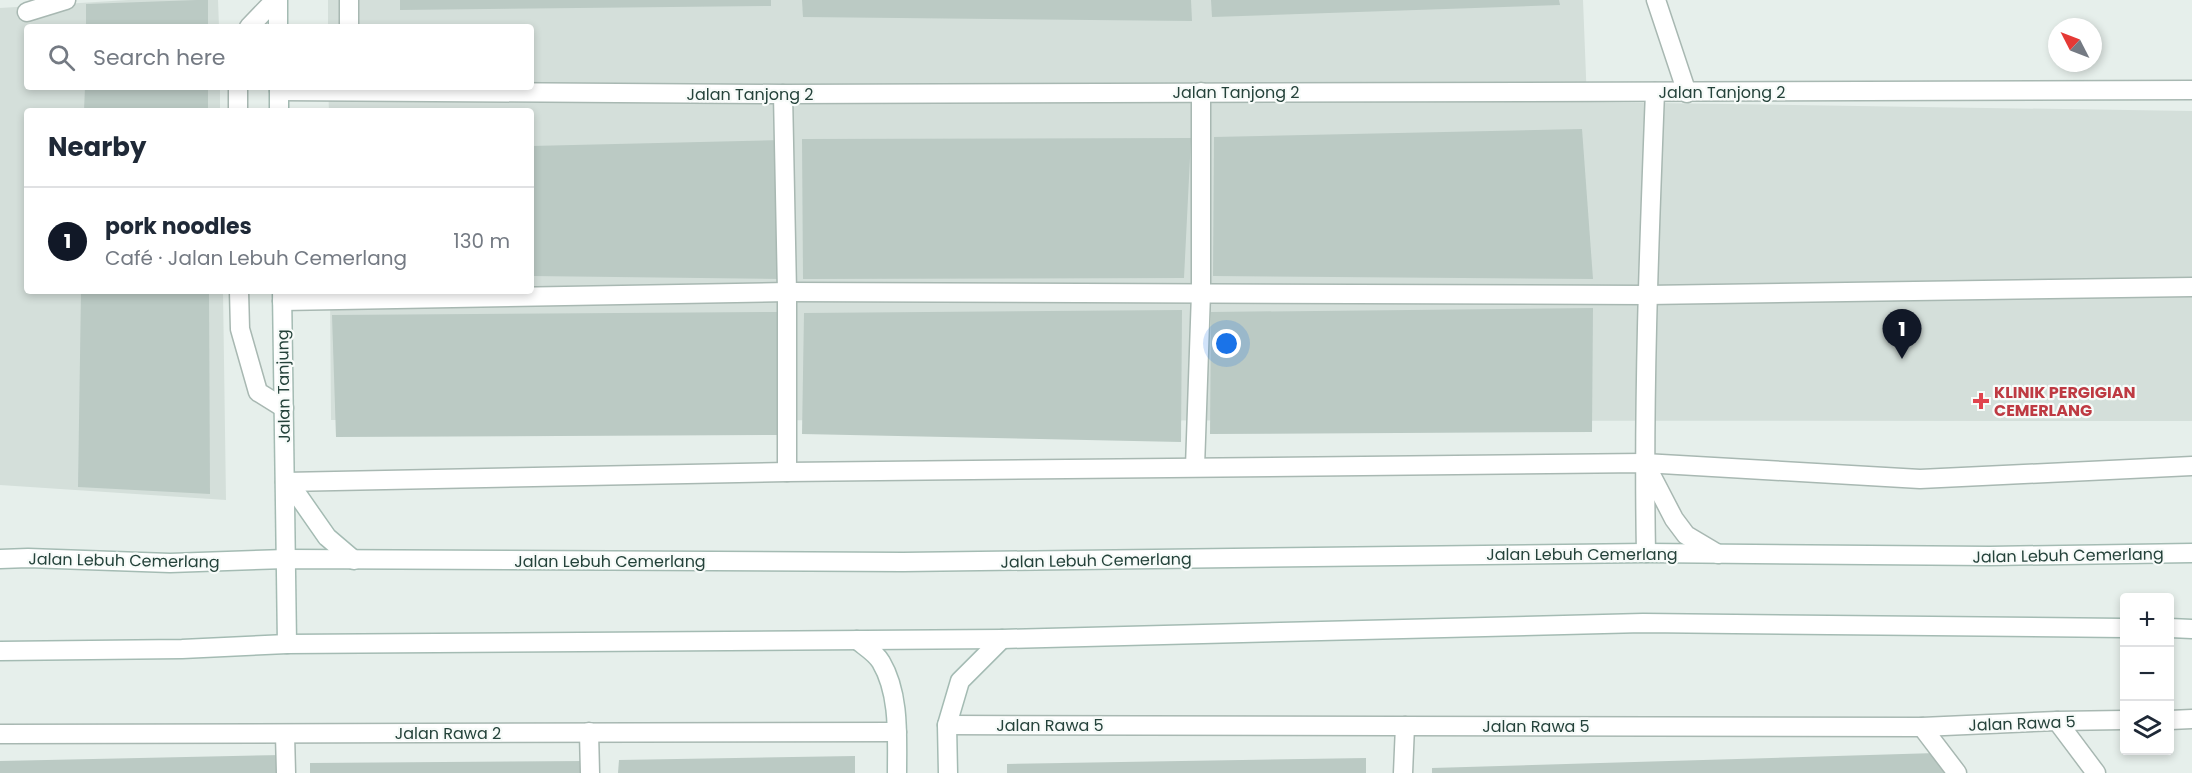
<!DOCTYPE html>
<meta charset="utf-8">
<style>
:root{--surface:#fff;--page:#f2f2f3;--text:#1f2937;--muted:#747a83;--line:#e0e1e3;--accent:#111827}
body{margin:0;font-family:Poppins,sans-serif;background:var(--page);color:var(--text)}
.controls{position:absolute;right:18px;bottom:18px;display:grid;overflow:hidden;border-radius:6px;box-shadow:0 3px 9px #0003}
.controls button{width:54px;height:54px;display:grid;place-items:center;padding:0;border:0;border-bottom:2px solid var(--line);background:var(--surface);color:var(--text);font:30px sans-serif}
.compass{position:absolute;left:2048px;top:18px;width:54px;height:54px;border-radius:50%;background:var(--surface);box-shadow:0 3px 9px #0003;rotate:312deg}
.you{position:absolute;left:1227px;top:344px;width:21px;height:21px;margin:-15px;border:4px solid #fff;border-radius:50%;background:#1a73e8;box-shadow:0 0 0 9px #1a73e833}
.badge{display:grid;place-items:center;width:39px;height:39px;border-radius:50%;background:var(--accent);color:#fff;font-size:20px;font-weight:700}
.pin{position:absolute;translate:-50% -50px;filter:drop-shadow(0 2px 3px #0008)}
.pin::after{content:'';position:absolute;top:32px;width:21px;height:18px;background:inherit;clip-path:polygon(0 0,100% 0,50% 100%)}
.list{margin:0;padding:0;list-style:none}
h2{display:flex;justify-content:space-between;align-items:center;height:78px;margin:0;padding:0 24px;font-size:26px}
h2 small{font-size:20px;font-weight:400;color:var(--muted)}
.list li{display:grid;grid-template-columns:39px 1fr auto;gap:18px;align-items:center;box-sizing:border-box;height:108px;padding:0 24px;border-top:2px solid var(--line)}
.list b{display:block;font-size:22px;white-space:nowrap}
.list p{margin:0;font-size:20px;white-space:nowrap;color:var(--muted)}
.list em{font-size:20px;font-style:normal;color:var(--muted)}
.icon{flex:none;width:33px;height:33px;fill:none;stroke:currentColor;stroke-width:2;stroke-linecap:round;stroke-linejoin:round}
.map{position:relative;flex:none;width:2192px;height:773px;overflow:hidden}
.search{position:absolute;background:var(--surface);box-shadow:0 3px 9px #0003;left:24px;top:24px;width:510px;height:66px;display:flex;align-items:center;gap:15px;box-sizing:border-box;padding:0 21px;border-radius:6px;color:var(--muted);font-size:22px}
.panel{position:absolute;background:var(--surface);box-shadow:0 3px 9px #0003;left:24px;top:108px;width:510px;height:186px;border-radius:6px}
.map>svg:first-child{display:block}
.built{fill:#d4dfda}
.building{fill:#bbcac4}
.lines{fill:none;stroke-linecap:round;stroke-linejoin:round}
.lane-casing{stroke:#a8b8b2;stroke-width:21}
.street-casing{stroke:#a8b8b2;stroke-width:21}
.secondary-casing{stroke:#a4bbb3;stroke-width:21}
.lane{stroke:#fff;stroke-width:18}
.street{stroke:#fff;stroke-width:18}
.secondary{stroke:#fff;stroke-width:18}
.health-dot{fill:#e0444e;stroke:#f7fbf9;stroke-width:2}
.labels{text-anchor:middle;stroke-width:4.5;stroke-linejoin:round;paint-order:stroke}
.street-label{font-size:16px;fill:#24423a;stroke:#f7fbf9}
.health-label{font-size:16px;font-weight:bold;fill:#be3a42;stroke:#f7fbf9;text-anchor:start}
</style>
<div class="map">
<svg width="2192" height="773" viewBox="0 0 2192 773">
<rect width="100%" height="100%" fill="#e6efeb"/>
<g class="built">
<path d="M128,0h90l1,27h-192v60h193v24h-193v180h196l3,209 -226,-15v-477z"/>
<path d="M328,0h1255l4,102 605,9v310l-1861,-1 -1,-129h201v-180h-202l-1,-24h203v-60h-203z"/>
</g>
<g class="building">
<path d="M197,0h11v27h-122v-23z"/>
<path d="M400,0h371v6l-371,4z"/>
<path d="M802,0h389l1,21 -389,-4z"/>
<path d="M1211,0h348l1,5 -348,12z"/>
<path d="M85,87h123v24h-124z"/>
<path d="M1582,129l11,150 -380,-3 1,-139z"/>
<path d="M1191,138l-7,140 -381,1 -1,-140z"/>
<path d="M783,140l-3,139 -249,-3v-130z"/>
<path d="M81,291h128l1,203 -132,-7z"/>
<path d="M1593,308l-1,124 -382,2 1,-122z"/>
<path d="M1182,310l-1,132 -379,-8 2,-121z"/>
<path d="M777,312v123l-441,2 -4,-122z"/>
<path d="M1936,753l13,20h-517v-5z"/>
<path d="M283,755v18h-283v-12z"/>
<path d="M855,756v17h-237l1,-13z"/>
<path d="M1366,758v15h-359v-9z"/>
<path d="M587,761v12h-277v-10z"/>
</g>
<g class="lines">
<g class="lane-casing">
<g id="lane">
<path d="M349,0v27"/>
<path d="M1656,0l31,93"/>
<path d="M27,12l39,-12"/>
<path d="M783,94l4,198v180"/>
<path d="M282,301l505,-9 860,3 545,-8"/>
<path d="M1195,467l6,-174v-201"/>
<path d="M2057,721l39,52"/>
<path d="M1922,727l35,46"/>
<path d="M589,732l1,41"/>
<path d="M285,734l1,39"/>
</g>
</g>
<g class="street-casing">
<g id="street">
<path d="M249,27l26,-27"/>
<path d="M238,87v24"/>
<path d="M279,91l504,3 1409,-4"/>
<path d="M239,291l1,38 18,63 26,16"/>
<path d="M1647,467l27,52 12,16 32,19"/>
<path d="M285,482l502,-10 857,-9 276,16 272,-13"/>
<path d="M1646,553c-3,-154 3,-307 9,-461"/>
<path d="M2170,720l22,-1"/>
<path d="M947,725l975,2 135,-6 67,-1"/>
<path d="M0,734l897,-2"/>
<path d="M1403,773l2,-47"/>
</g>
</g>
<g class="secondary-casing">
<g id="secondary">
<path d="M278,0v27"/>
<path d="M279,87v24"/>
<path d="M282,291l5,353"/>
<path d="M285,482l12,12 30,43 27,23"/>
<path d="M0,559l28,-1 142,5 116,-4 617,3 743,-9 344,3 202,-3"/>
<path d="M2170,628l22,1"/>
<path d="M857,640c7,6 19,13 24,22 19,32 16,75 16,111"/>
<path d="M0,651l182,-2 105,-5 715,-5 641,-16 481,5"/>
<path d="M948,773l-1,-48 13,-44 42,-42"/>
</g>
</g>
<use href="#lane" class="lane"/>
<use href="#street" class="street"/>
<use href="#secondary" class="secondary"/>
</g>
<path class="health-dot" d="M1978 392h6v6h6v6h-6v6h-6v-6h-6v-6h6z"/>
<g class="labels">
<g class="street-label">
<text x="1236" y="98">Jalan Tanjong 2</text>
<text x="1722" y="98">Jalan Tanjong 2</text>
<text x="750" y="100">Jalan Tanjong 2</text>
<text transform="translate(283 386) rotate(-91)" y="6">Jalan Tanjung</text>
<text x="1582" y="560">Jalan Lebuh Cemerlang</text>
<text transform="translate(2068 555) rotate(-1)" y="6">Jalan Lebuh Cemerlang</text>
<text transform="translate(124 560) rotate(1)" y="6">Jalan Lebuh Cemerlang</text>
<text transform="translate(1096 560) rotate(-1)" y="6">Jalan Lebuh Cemerlang</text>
<text x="610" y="567">Jalan Lebuh Cemerlang</text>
<text transform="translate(2022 723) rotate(-2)" y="6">Jalan Rawa 5</text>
<text x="1050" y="731">Jalan Rawa 5</text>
<text x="1536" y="732">Jalan Rawa 5</text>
<text x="448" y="739">Jalan Rawa 2</text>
</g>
<g class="health-label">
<text x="1994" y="398">KLINIK PERGIGIAN<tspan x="1994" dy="18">CEMERLANG</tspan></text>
</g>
</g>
</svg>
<div class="controls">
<button>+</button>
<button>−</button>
<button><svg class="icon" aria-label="layers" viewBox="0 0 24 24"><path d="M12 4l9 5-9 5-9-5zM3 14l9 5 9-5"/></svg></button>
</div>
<svg class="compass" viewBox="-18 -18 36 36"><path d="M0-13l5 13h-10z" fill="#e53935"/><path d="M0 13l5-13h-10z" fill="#747a83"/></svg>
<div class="you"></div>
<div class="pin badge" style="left:1902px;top:359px">1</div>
<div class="search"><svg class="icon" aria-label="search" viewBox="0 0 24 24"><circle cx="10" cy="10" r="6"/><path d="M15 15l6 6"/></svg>Search here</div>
<section class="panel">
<h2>Nearby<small></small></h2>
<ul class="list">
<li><span class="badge">1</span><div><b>pork noodles</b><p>Café · Jalan Lebuh Cemerlang</p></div><em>130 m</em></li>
</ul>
</section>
</div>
